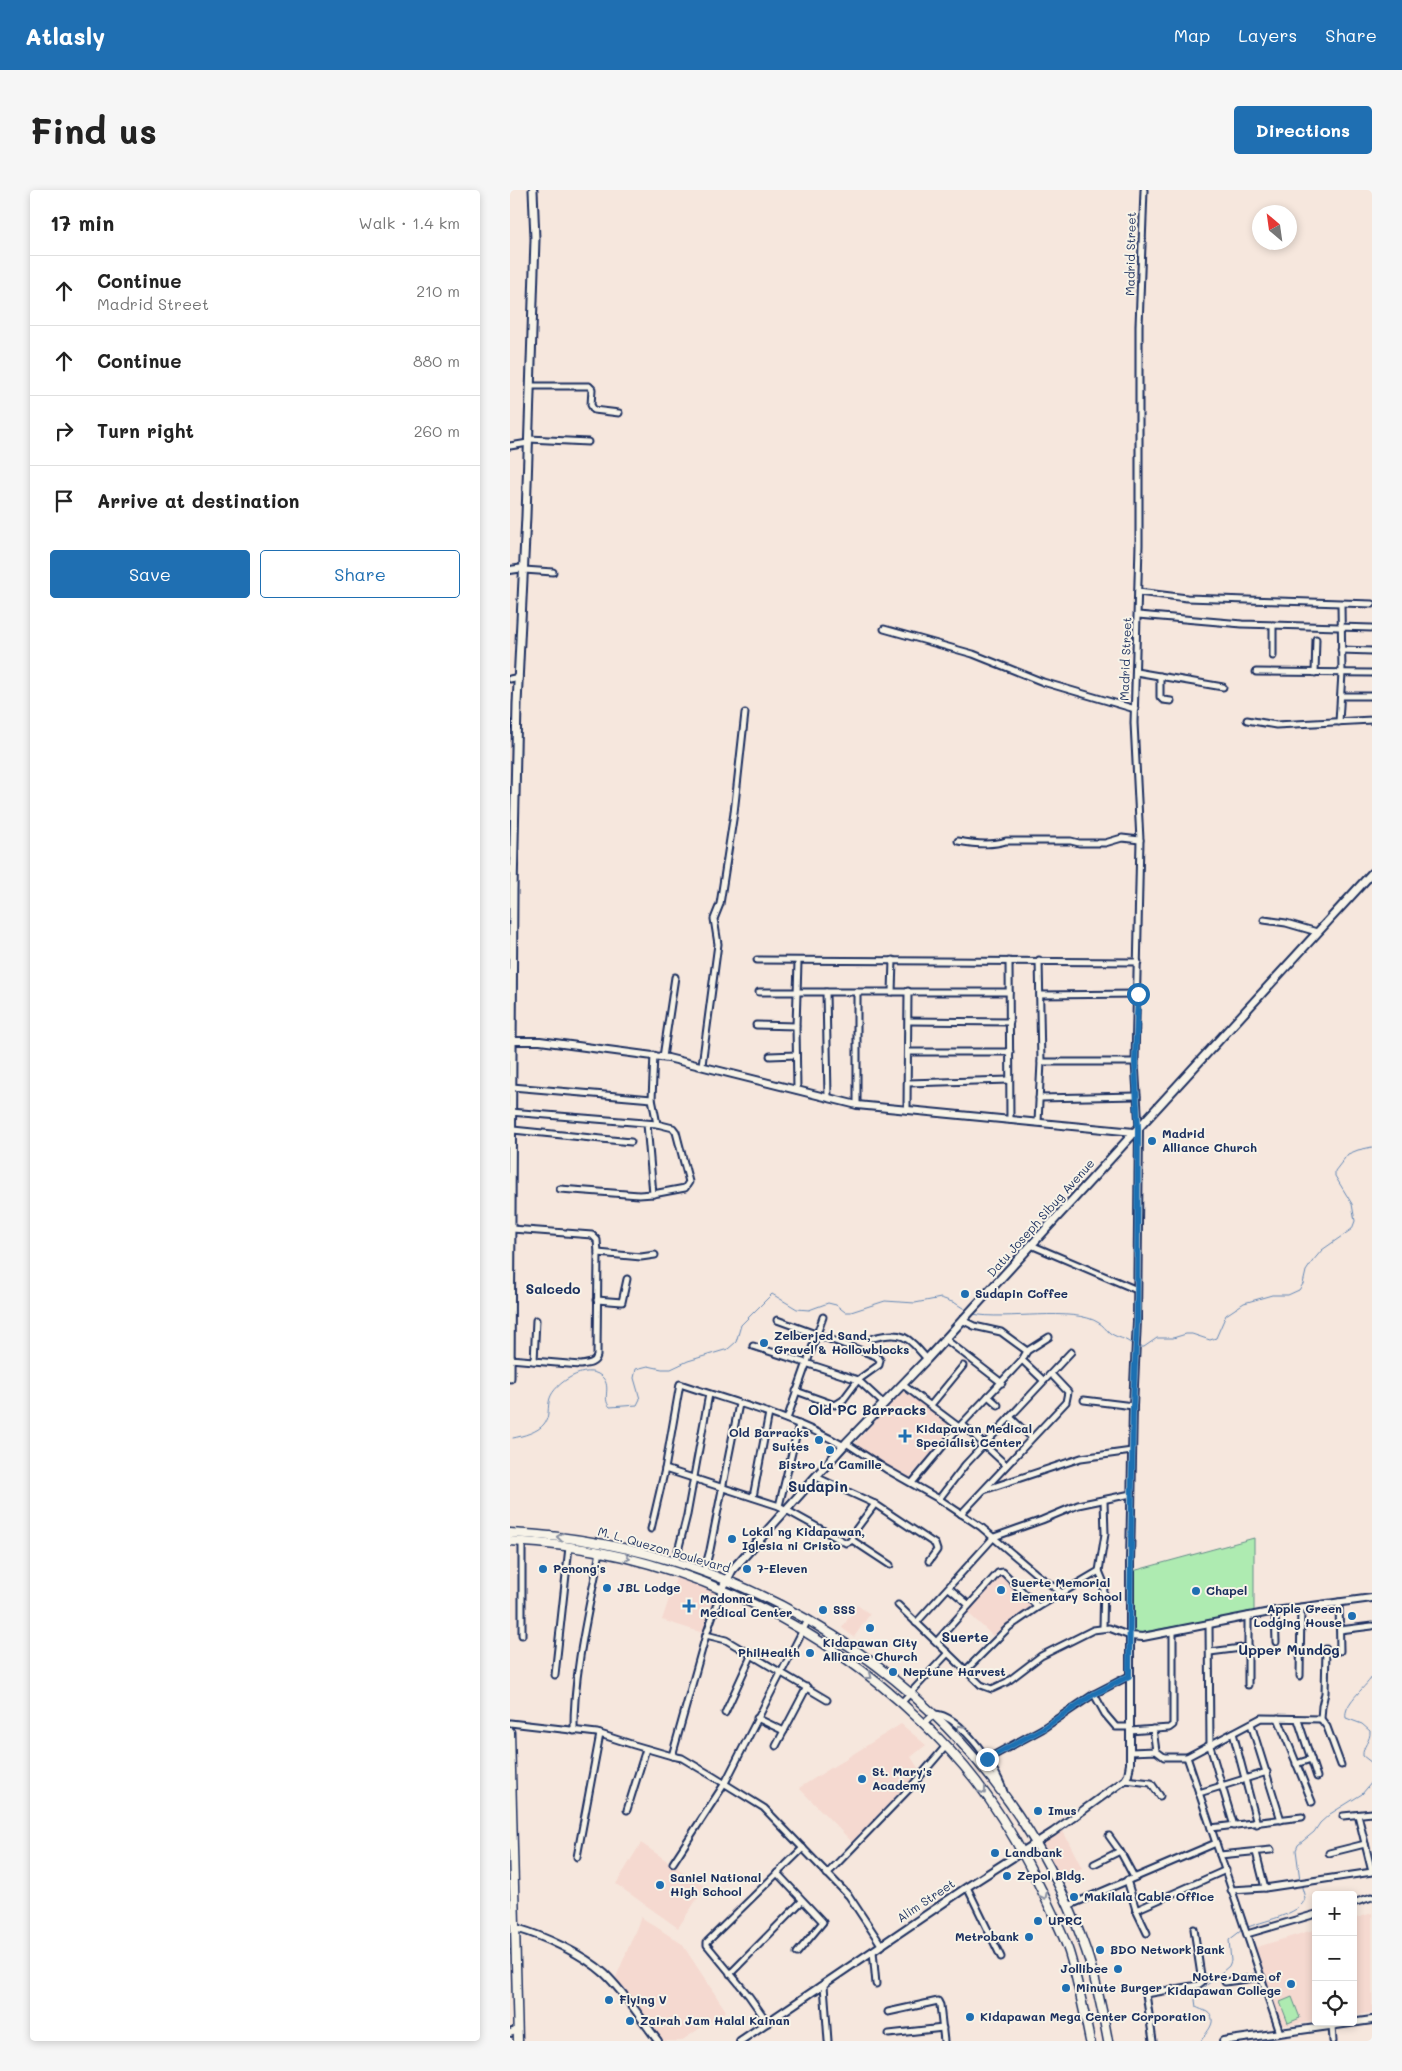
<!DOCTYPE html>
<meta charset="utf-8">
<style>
:root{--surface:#fff;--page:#f6f6f6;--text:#222;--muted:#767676;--line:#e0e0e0;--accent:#1f6fb2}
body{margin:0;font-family:Mali,sans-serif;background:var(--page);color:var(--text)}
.controls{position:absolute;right:15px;bottom:15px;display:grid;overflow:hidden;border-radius:5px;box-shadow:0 2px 8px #0003}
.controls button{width:45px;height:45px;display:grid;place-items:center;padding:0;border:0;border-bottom:1px solid var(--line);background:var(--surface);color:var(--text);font:25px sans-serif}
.compass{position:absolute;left:742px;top:15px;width:45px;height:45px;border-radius:50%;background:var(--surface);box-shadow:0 2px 8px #0003;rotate:331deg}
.stop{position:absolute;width:15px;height:15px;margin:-11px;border:4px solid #1f6fb2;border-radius:50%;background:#fff}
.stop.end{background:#1f6fb2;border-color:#fff;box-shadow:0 1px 5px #0008}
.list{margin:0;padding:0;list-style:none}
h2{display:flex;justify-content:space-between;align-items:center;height:65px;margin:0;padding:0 20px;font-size:21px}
h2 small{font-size:16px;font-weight:400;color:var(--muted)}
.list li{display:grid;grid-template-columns:32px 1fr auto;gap:15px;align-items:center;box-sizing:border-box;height:70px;padding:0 20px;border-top:1px solid var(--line)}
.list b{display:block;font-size:19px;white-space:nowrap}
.list p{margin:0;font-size:16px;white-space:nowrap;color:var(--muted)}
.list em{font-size:16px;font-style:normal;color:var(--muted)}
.actions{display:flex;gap:10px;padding:15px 20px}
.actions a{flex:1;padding:11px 0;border:1px solid var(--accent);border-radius:5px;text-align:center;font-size:18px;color:var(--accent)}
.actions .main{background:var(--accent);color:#fff}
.icon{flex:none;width:28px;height:28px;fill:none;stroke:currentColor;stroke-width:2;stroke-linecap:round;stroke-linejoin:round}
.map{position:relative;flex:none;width:862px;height:1851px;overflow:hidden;border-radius:5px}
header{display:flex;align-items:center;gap:30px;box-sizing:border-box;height:70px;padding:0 25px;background:var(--accent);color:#fff}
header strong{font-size:24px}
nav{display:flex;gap:28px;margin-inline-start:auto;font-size:18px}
.intro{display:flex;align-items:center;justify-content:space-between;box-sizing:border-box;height:120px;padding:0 30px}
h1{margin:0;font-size:35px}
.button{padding:12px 22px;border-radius:5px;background:var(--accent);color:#fff;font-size:18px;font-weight:700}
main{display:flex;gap:30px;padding:0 30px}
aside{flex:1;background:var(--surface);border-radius:5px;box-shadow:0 2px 8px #0003}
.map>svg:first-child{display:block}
.built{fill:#f5d9d0}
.green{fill:#aeebb1;stroke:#648d88}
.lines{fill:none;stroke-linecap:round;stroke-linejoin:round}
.stream{stroke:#6488b6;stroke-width:1}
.minor-casing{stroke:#1b2f5e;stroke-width:9}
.tertiary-casing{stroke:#1b2f5e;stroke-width:10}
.secondary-casing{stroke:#1b2f5e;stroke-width:11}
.primary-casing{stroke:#1b2f5e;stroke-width:11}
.trunk-casing{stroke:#1b2f5e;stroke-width:11}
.minor{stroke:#f7f3e8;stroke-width:5}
.tertiary{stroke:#f7f3e8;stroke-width:6}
.secondary{stroke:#f7f3e8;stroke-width:7}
.primary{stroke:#f7f3e8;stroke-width:8}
.trunk{stroke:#f7f3e8;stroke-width:8}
.oneway{stroke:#8991a3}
.route{stroke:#1f6fb2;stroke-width:6}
.poi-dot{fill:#1f6fb2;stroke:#f7f3e8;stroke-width:2}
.labels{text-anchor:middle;stroke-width:4;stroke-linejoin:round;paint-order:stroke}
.street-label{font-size:12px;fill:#1b2f5e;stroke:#f7f3e8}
.poi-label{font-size:12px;font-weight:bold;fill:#1b2f5e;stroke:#f7f3e8;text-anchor:start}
.neighbourhood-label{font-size:14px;font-weight:bold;fill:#1b2f5e;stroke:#f7f3e8}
.quarter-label{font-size:15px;font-weight:bold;fill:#1b2f5e;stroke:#f7f3e8}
</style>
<header>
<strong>Atlasly</strong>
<nav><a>Map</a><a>Layers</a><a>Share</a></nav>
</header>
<div class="intro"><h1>Find us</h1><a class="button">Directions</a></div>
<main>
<aside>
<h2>17 min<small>Walk · 1.4 km</small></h2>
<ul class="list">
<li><svg class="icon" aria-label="ahead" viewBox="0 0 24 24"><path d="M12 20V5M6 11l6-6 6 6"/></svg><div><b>Continue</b><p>Madrid Street</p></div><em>210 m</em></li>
<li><svg class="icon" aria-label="ahead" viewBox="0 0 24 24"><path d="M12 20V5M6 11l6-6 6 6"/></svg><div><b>Continue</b></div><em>880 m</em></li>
<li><svg class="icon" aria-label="right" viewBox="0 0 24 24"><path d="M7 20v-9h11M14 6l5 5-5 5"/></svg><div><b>Turn right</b></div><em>260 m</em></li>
<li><svg class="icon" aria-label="arrive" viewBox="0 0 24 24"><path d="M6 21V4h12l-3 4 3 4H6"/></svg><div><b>Arrive at destination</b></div></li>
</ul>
<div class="actions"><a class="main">Save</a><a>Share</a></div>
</aside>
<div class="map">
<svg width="862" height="1851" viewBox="0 0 862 1851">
<rect width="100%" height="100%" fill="#f6e7dd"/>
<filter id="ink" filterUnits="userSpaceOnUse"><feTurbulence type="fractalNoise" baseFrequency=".02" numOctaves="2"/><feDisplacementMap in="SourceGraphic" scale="10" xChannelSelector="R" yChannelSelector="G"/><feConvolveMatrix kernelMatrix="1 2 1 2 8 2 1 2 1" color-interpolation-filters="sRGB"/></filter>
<g filter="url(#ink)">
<g class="built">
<path d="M394,1198l53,37 -50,55 -54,-34z"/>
<path d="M490,1384l34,32 -1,2 -35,23 -5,5 -27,-25z"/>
<path d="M166,1388l41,14 -14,41 -41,-13z"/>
<path d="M347,1415l13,9 -16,23 -12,-9z"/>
<path d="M391,1534l25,21 -15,12 9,14 -68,71 -53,-54z"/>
<path d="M553,1641l19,37 -23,11 -17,-35z"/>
<path d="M131,1653l64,44 -27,41 -62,-44z"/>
<path d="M862,1723v100l-19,2v-96z"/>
<path d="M131,1727l41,27 44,67 -45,30h-19l-47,-61z"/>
<path d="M806,1739v92l-35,5 -27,-78z"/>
</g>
<g class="green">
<path d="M744,1348v74l-121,22v-63z"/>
<path d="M782,1807l8,21 -12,5 -8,-21z"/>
</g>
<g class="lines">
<g class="stream">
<path d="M463,1124c32,7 101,-8 126,9 4,2 7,7 11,10 9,6 14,4 23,12"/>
<path d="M628,1157h6l13,-9h16l13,-4h6l18,6 6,-2 10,-23 18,-12 28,-8h16l11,-5 4,-6 3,-13 6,-9 10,-12 30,-21 3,-8 -3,-17 -17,-28v-5l13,-17 10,-4 14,-3"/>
<path d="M3,1248c10,-2 25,-6 31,-14 6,-7 3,-17 6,-26 5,-15 36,-35 51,-22 12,10 0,22 9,31l27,-2 3,-6 -6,-21 2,-9 12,-3 14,3h9l17,-8 40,-12 8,-7 5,-17 31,-31 25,15 12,1 19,-7 8,2 9,7h6l34,-11 30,2 26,-5 14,5 11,7"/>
<path d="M862,1487c-8,12 -29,27 -26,41l16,6 8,7c1,10 -8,15 -7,25l9,7"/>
<path d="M790,1690l-4,-30 2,-5 16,-13 6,-9 10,-9 32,-20 10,-12"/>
<path d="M736,1738c14,-7 56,-13 59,-30l-4,-14"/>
<path d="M691,1851c4,-8 19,-20 6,-29 -3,-2 -8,-3 -11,-5l-1,-7 5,-9 29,-25 2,-5 -2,-21 13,-10"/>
</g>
<g class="minor-casing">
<g id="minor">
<path d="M20,196h59l3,3 -1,16 3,5 25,3"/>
<path d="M19,249l59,3"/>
<path d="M0,256l18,-3"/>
<path d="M14,380l29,2"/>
<path d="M628,402l49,6 185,6"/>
<path d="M628,425l104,9 130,4"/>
<path d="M374,439l89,25 70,28 92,27"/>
<path d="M831,460l31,1"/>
<path d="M763,466v-31"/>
<path d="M626,482l87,15"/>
<path d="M746,482l116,1"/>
<path d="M805,483l1,-34"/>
<path d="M650,486v21l3,3 8,1"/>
<path d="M0,489l9,-2"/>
<path d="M831,506h31"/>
<path d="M737,530l29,5 96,-5"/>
<path d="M829,532l3,-49 -1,-69"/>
<path d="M448,651c16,3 33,5 48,0h65l8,2h26l17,-5 18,2"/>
<path d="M754,730l22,3 31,9"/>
<path d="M247,770l381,2"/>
<path d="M499,771l1,159"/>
<path d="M249,802h250"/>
<path d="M316,802l2,105"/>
<path d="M347,802v113"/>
<path d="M382,802l1,-32"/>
<path d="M530,805l98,-1"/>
<path d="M399,831l101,1"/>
<path d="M246,835l40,1"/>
<path d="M398,862h102"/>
<path d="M144,865l-2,44 5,25"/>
<path d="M260,866l26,-1"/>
<path d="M153,867l12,-80"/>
<path d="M531,872h94"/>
<path d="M192,875l16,-121 -4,-25 6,-15 14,-91 11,-100"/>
<path d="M398,893l101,-3"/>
<path d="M2,897l140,12"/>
<path d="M287,900l-1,-64 2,-64"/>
<path d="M529,908l98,-2"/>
<path d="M397,918l1,-117"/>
<path d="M0,922l147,12 16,4 3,4 13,50 -4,6 -32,6 -6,-70"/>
<path d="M528,932l3,-60 -2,-102"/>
<path d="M629,938l-4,-66 5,-222 -6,-117 5,-178v-219l5,-136"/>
<path d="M3,940l118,12"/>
<path d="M50,999l79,6 14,-1"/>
<path d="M521,1055l106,45"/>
<path d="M88,1063l43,4 14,-2"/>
<path d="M87,1110l25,2 5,-23"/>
<path d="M267,1130l99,36 4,4 -1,5 -21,15 -15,20 -8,5 -39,-14"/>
<path d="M452,1130l12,6 27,6 26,19"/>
<path d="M363,1148c30,-8 35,-1 54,21"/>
<path d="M435,1149l57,44"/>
<path d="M243,1156l105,34 26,24"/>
<path d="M0,1169l70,6c7,-1 15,-1 17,-9l1,-103 -1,-13 -5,-5 -80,-6"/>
<path d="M512,1170l21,20"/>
<path d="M24,1171l2,-41"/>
<path d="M393,1195l56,42"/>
<path d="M478,1206l10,9"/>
<path d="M574,1210l49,6"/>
<path d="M421,1215l32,-39"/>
<path d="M500,1227l21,20"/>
<path d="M277,1229l36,-102"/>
<path d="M452,1234l44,41"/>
<path d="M336,1253l40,26 53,30 26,-34 106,-113"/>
<path d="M155,1279l114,37 67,37 5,-2 3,-9 21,-28"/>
<path d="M306,1287l59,27 60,40 2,6 -8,11"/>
<path d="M402,1293l47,-56 63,-67 5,-9 22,-14"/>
<path d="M474,1300l97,-32 51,-7"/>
<path d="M243,1307l16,-84"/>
<path d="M429,1309l42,28 54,46 27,20"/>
<path d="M269,1316l20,-82"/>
<path d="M451,1324l105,-112 2,-10 -17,-18"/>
<path d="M141,1339l14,-60 15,-85c56,19 113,33 164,62"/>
<path d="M342,1350l38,25"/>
<path d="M12,1352v93"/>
<path d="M165,1373l12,-48 22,-121"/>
<path d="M589,1381l5,12 -1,44"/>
<path d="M194,1382l6,-22 29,-146"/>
<path d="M439,1398l20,17"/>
<path d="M829,1412l1,49"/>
<path d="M388,1415l83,80 11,4 15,-7 34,-26 52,-26 16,-2 21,8"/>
<path d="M765,1421l1,31"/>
<path d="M406,1433l78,-86 48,-17 36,-15 53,-11"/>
<path d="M699,1434l1,122 24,80"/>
<path d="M830,1440l32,-4"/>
<path d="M196,1445l20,5 101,60"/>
<path d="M427,1451l61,-68 5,-1 35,35"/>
<path d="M816,1459l-1,44 -3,13 -1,13 6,8 14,38"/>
<path d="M700,1462l39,-5"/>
<path d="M456,1480l43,-43 29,-20 61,-36 6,-37 -1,-33"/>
<path d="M45,1485l14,-128"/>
<path d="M790,1486l1,-69"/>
<path d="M738,1495v-69"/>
<path d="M584,1504l11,20 11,13h14"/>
<path d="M391,1513l47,-50"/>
<path d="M215,1523l27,-59"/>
<path d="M247,1528l27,13"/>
<path d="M768,1528l34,84"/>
<path d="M0,1533l87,10 37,12 38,11 34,-121 16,-46"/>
<path d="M413,1534l11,-10c27,0 66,58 71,82"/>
<path d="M741,1534l30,96"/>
<path d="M643,1539l3,22"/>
<path d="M64,1541c-1,-57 15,-123 26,-179"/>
<path d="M620,1541l39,-3 4,-3v-94"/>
<path d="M723,1543l24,91"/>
<path d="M266,1556l31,-59"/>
<path d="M620,1562l26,-1 8,6h23l74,-39 60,1"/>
<path d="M162,1566l10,2 32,19 50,31 85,88 33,50"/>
<path d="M677,1567l93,276"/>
<path d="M477,1569l55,-30 52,-35 35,-18"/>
<path d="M801,1569l6,18"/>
<path d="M786,1574l15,-5 -13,-39"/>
<path d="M615,1590l26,3 9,13"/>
<path d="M689,1603l68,-21"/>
<path d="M117,1620l19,-61"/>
<path d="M833,1626l29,-3"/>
<path d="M701,1638l91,-11"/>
<path d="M599,1646l10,14"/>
<path d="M746,1662l9,36"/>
<path d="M819,1663l36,-9"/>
<path d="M710,1665l51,-5"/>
<path d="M67,1667l23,-123"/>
<path d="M163,1673l52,-80 83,-163"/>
<path d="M584,1674l26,-13 14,26"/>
<path d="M267,1683l46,49 -26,31"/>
<path d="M317,1684l83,-86 36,-42"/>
<path d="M617,1690l9,30 90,-40"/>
<path d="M457,1697l34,70"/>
<path d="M721,1700l34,-2 107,-16 -14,-57"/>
<path d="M843,1713l19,-6"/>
<path d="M558,1716l148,-63"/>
<path d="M626,1720l11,23"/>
<path d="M737,1744l69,-20"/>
<path d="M363,1761l3,33"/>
<path d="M220,1784l72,-73"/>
<path d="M715,1792l37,-5"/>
<path d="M314,1795l4,56"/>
<path d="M378,1822l50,-11 2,4 4,36"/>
<path d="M258,1833l-19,-27 -42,-51v-3l96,-94"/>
<path d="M822,1835l1,16"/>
<path d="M379,1844l54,-6"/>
<path d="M643,1851l-7,-47 52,-9 4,-3 -8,-53"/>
</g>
</g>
<g class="tertiary-casing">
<g id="tertiary">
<path d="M0,380l14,-2"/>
<path d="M2,851h28l128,17 189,47 277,27"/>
<path d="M620,1446l13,1 132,-26 97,-13"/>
<path d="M6,1738c28,8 67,26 89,46 20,19 36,45 53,67"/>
<path d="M0,1843l8,-3"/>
<path d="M230,1851l227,-154 86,-55 72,-52 3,-5 2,-11v-201l3,-157 4,-85 2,-193"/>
<path d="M713,1851l149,-21"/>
</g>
</g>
<g class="secondary-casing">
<g id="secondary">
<path d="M0,1188l3,-488 4,-186 9,-188 9,-277 -2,-49"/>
<path d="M212,1399l10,-19 114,-127 81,-84 445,-486"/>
</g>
</g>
<g class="primary-casing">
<path id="primary" d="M0,1542l8,309"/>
</g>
<g class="trunk-casing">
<g id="trunk">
<path d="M0,1343c252,11 485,170 573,409 12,32 19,66 25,99"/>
<path d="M0,1351c153,7 299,73 410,179 20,19 39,39 56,61 26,34 47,71 66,110 9,20 20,40 27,61 9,29 15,59 21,89"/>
</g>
</g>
<use href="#minor" class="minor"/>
<use href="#tertiary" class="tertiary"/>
<use href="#secondary" class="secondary"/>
<use href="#primary" class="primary"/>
<use href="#trunk" class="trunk"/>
</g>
<defs><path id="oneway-chevron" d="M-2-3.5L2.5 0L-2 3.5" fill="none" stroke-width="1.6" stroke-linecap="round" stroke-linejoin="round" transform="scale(1.25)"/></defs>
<g class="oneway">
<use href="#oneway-chevron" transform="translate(50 1347) rotate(-174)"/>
<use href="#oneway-chevron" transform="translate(117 1368) rotate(15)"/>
<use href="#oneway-chevron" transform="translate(359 1486) rotate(38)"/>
<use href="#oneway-chevron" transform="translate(450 1538) rotate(-134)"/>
<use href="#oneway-chevron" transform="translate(473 1601) rotate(54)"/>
<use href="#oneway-chevron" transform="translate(534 1706) rotate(64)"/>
</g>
</g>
<g class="lines" filter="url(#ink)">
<path class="route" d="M477,1569l55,-30 52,-35 35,-18 4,-270 4,-85 1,-193 -3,-66 3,-68"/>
</g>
<g class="poi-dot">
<circle cx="642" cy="951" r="5"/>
<circle cx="455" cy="1104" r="5"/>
<circle cx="254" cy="1153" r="5"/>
<path d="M392.5 1238.5h5v5h5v5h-5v5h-5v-5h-5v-5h5z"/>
<circle cx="309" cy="1250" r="5"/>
<circle cx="320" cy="1260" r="5"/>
<circle cx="222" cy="1349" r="5"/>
<circle cx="33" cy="1379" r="5"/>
<circle cx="237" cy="1379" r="5"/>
<circle cx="97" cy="1398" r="5"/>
<circle cx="491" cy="1400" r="5"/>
<circle cx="686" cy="1401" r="5"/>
<path d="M176.5 1408.5h5v5h5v5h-5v5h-5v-5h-5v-5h5z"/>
<circle cx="313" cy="1420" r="5"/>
<circle cx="842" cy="1426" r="5"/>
<circle cx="360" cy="1438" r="5"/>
<circle cx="300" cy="1463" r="5"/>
<circle cx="383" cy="1482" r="5"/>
<circle cx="352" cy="1589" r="5"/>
<circle cx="528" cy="1621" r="5"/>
<circle cx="485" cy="1663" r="5"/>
<circle cx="497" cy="1686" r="5"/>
<circle cx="150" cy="1695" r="5"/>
<circle cx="564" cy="1707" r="5"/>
<circle cx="528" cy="1731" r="5"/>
<circle cx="519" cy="1747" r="5"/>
<circle cx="590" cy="1760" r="5"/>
<circle cx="608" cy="1779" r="5"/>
<circle cx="781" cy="1794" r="5"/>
<circle cx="556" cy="1798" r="5"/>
<circle cx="99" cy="1810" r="5"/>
<circle cx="460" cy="1827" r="5"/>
<circle cx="120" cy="1831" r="5"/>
</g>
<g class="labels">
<g class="street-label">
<text transform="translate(621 64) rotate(-89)" y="4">Madrid Street</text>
<text transform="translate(616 469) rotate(-88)" y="4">Madrid Street</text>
<text transform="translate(531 1028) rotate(-48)" y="4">Datu Joseph Sibug Avenue</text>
<text transform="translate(154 1360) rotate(16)" y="4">M. L. Quezon Boulevard</text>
<text transform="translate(416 1711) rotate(-34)" y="4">Alim Street</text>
</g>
<g class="poi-label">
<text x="652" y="948">Madrid<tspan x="652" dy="14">Alliance Church</tspan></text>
<text x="465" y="1108">Sudapin Coffee</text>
<text x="264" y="1150">Zelberjed Sand,<tspan x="264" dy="14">Gravel &amp; Hollowblocks</tspan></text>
<text x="406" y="1243">Kidapawan Medical<tspan x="406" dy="14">Specialist Center</tspan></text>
<text x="299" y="1247" text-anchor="end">Old Barracks<tspan x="299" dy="14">Suites</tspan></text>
<text x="320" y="1279" text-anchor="middle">Bistro La Camille</text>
<text x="232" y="1346">Lokal ng Kidapawan,<tspan x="232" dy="14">Iglesia ni Cristo</tspan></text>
<text x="43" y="1383">Penong's</text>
<text x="247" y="1383">7-Eleven</text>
<text x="501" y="1397">Suerte Memorial<tspan x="501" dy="14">Elementary School</tspan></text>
<text x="107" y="1402">JBL Lodge</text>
<text x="696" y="1405">Chapel</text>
<text x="190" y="1413">Madonna<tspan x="190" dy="14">Medical Center</tspan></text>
<text x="832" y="1423" text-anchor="end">Apple Green<tspan x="832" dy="14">Lodging House</tspan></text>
<text x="323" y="1424">SSS</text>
<text x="360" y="1457" text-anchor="middle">Kidapawan City<tspan x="360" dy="14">Alliance Church</tspan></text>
<text x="290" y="1467" text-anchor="end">PhilHealth</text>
<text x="393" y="1486">Neptune Harvest</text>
<text x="362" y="1586">St. Mary's<tspan x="362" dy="14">Academy</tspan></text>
<text x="538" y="1625">Imus</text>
<text x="495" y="1667">Landbank</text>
<text x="507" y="1690">Zepol Bldg.</text>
<text x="160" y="1692">Saniel National<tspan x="160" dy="14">High School</tspan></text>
<text x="574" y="1711">Makilala Cable Office</text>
<text x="538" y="1735">UPRC</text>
<text x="509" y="1751" text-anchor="end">Metrobank</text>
<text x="600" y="1764">BDO Network Bank</text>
<text x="598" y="1783" text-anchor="end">Jollibee</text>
<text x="771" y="1791" text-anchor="end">Notre Dame of<tspan x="771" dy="14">Kidapawan College</tspan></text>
<text x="566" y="1802">Minute Burger</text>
<text x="109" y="1814">Flying V</text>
<text x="470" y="1831">Kidapawan Mega Center Corporation</text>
<text x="130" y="1835">Zairah Jam Halal Kainan</text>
</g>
<g class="neighbourhood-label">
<text x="43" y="1104">Salcedo</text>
<text x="357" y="1225">Old PC Barracks</text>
<text x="455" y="1452">Suerte</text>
<text x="779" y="1465">Upper Mundog</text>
</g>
<g class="quarter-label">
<text x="308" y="1302">Sudapin</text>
</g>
</g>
</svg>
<div class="controls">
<button>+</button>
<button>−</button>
<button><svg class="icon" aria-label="locate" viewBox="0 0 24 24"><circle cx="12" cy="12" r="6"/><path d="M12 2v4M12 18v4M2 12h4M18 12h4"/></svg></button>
</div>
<svg class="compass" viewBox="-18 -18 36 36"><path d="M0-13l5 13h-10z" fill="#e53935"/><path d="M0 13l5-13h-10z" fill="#767676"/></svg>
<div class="stop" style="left:628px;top:804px"></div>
<div class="stop end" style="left:477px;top:1569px"></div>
</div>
</main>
